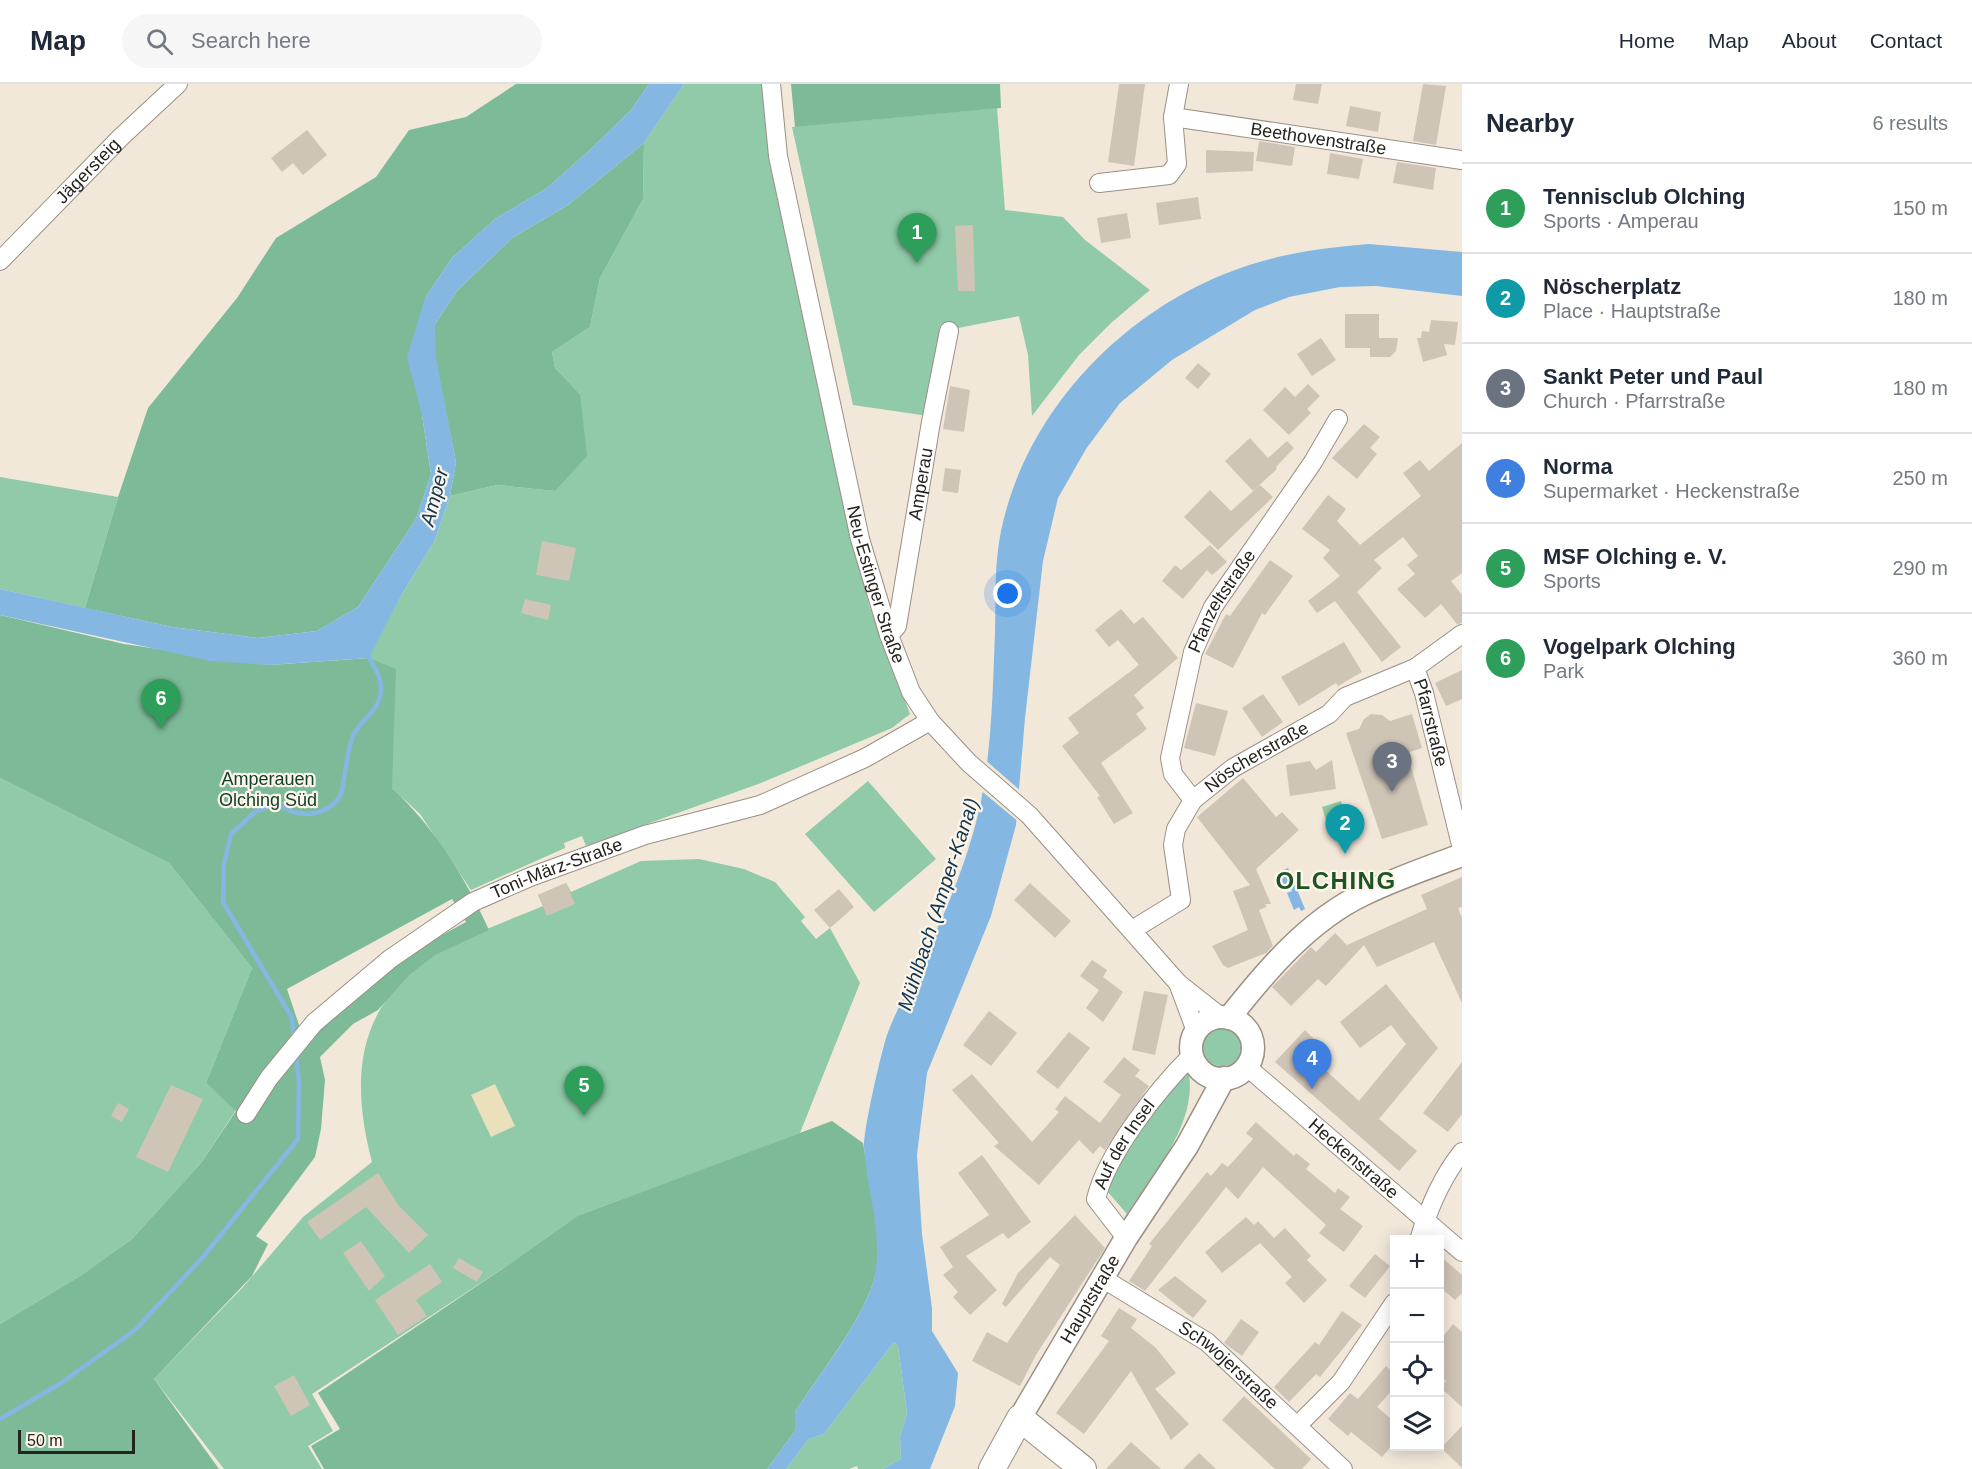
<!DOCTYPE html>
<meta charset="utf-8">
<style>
:root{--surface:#fff;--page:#f6f6f7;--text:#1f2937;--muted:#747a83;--line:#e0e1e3;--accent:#b45309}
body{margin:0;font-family:Helvetica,sans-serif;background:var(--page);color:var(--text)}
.controls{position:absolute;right:18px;bottom:18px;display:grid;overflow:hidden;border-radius:0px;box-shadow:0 3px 15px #0003}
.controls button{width:54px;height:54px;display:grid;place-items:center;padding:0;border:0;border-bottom:2px solid var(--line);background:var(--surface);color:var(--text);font:30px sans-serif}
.scale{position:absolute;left:18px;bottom:15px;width:117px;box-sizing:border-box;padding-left:6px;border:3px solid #26231d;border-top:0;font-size:16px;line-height:21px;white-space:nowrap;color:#26231d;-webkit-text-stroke:4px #fef5ea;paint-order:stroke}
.you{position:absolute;left:1008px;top:510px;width:21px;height:21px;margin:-15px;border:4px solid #fff;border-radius:50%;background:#1a73e8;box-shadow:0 0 0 9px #1a73e833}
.badge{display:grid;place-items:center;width:39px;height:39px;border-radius:50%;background:var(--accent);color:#fff;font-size:20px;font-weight:700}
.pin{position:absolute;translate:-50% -50px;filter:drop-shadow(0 2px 3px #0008)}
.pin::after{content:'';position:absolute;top:32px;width:21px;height:18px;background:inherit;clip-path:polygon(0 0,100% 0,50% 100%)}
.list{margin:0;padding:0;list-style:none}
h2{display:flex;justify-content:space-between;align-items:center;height:78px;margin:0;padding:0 24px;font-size:26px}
h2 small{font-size:20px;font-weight:400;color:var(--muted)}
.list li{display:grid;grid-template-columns:39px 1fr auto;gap:18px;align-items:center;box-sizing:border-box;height:90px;padding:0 24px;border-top:2px solid var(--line)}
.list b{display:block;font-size:22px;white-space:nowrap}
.list p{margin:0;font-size:20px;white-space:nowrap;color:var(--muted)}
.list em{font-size:20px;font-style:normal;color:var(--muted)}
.icon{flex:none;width:33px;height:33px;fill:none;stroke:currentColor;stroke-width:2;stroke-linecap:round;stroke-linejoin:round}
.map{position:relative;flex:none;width:1462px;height:1385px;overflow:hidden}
header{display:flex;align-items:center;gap:36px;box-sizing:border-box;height:84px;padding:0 30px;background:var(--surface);border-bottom:2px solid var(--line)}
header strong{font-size:28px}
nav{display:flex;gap:33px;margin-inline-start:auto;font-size:21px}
.search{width:420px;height:54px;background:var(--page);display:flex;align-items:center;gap:15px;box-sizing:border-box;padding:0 21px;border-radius:33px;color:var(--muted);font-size:22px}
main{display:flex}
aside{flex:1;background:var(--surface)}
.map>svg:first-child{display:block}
.green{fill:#90caa8}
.forest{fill:#7dbb98;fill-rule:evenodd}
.sand{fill:#eae0bb}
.water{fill:#84b8e3}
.pier{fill:#f2e8da}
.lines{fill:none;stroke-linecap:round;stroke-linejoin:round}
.stream{stroke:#84b8e3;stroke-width:4.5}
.building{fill:#cfc5b7}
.minor-casing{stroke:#9a9083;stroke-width:20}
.tertiary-casing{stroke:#9a9083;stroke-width:25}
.secondary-casing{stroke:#9a9083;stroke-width:28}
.minor{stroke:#fff;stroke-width:18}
.tertiary{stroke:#fff;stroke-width:22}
.secondary{stroke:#fff;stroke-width:26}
.labels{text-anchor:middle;stroke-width:4.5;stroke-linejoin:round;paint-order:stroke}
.street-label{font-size:18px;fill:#26231d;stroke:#fef5ea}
.park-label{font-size:18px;fill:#0f412a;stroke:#fef5ea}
.water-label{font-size:20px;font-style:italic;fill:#0e3754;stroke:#fef5ea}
.district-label{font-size:24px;font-weight:bold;letter-spacing:1.5px;fill:#1c5523;stroke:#fef5ea}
</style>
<header>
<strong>Map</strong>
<div class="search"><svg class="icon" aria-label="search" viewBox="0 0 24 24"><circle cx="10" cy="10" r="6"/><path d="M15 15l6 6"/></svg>Search here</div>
<nav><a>Home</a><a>Map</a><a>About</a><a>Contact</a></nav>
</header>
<main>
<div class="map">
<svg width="1462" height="1385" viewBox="0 0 1462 1385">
<rect width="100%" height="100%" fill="#f2e8da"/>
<g class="green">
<path d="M684,0h79l85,430 21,91 41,109 -18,14 -131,55 -175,63 -4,-10 -18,7 1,5 -94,42 -51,-76 -28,-26 -29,-121 39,-73 32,-52 16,-46 47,-11 58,6 25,-97 -25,-26 -3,-16 38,-25 10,-49 43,-79 1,-56z"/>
<path d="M997,24l8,102 58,7 22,23 65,50 -39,33 -32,32 -47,61 -4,-61 -9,-39 -71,14 -20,86 -75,-11 -61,-278z"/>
<path d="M0,393l118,20 -33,111 -85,-19z"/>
<path d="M0,694l169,85 83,105 -46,115 30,27 -35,53 -69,76 -52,37 -80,48z"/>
<path d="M868,697l68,78 -62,53 -69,-78z"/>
<path d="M1341,717l6,21 -19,5 -6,-20z"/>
<path d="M699,775l45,10 31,13 30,35 -4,4 15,18 14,-11 30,55 -60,150 -223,83 -69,49 -196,129 21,37 -25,15 14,23h-98l-70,-90 89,-92 60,-70 69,-55c-22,-84 -16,-156 62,-207 28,-18 76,-35 109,-49l-5,-11 28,-12 5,9 70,-31z"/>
<circle cx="1222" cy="962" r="20"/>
<path d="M1188,985c12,52 -35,105 -61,145l-20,-23 5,-17 62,-91z"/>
<path d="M894,1258l4,4 9,67 -7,24 1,22 -19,10h-24l-1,-3 -8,3h-63l23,-30 15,-5z"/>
</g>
<g class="forest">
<path d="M516,0h133l-18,26 -41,40 -43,38 -52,31 -43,39 -27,40 -3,117 9,59 -15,45 -58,88 -41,24 -59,7 -86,-11 -87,-19 33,-111 30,-89 89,-110 39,-60 100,-61 33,-47 57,-13z"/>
<path d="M791,0h209l1,24 -206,19z"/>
<path d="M644,59l-1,56 -43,79 -10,49 -38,25 3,16 25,26 7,62 -32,35 -58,-6 -47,11 6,-34 -21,-104v-34l22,-33 55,-53 56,-33z"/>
<path d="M0,531l124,29 145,21 100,-7 27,11 -4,119c43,40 73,89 97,142l-54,25 -26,20 -31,35 -25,14 -33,33 5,23 -4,49 -6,28 -59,79 12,8 -16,32 -98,103 65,90h-219v-145l80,-48 52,-37 69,-76 35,-52 -30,-28 46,-115 -83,-105 -169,-85zM452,815l14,23 -68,37 -93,84 -18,-54z"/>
<path d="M832,1037l31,22c6,38 20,92 13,129 -9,43 -56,101 -81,140v19l-28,38h-443l-13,-23 29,-17 -22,-36 190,-128 69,-49z"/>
</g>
<path class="sand" d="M495,1000l20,42 -24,11 -20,-42z"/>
<g class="water">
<path d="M649,0h35l-40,59 -76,62 -56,33 -55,53 -22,33 1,34 20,104 -6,34 -16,46 -32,52 -33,64 -100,7 -58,-4 -211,-46v-26l172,38 86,11 59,-7 41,-24 58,-88 15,-45 -9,-59 -15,-58 18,-59 27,-40 43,-39 52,-31 43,-38 41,-40z"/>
<path d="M1369,160l93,8v44l-86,-10 -36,1 -51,10 -34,13 -83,50 -52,43 -34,46 -28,49 -15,63 -18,157 -9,107 -25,91 -64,157 -10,82 5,79 10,74v23l26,42 -3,33 -25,63h-48l19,-10 -1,-22 7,-24 -9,-67 -4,-4 -70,92 -15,5 -23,30h-19l28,-38v-19c24,-37 76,-102 81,-143 5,-40 -9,-81 -12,-121 -1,-16 17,-95 23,-113 10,-28 27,-56 40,-84 23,-48 45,-103 55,-155 10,-54 11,-111 13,-165 1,-34 -1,-66 6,-100 24,-115 114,-212 221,-256 47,-20 97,-27 147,-31z"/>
<path d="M1288,784l17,41 -4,2 -2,-4 -5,3 -7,-17 5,-2 -2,-5 -5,2 -7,-16z"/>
</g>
<path class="pier" d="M983,674l39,34 -3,30 -40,-33z"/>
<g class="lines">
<g class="stream">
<path d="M294,956l-2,-22 -69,-116 1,-38 7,-30 24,-22 21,-8c7,3 15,8 22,9 16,4 41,-6 44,-23 4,-18 4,-36 11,-54 7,-17 27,-24 28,-46 1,-15 -9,-24 -14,-37"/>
<path d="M0,1335l61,-36 74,-53 68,-73 95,-118 1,-56 -3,-29"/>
</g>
</g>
<g class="building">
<path d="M1119,0h26l-11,82 -26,-4z"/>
<path d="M1296,0h26l-4,20 -25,-4z"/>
<path d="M1423,0l23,2 -10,59 -23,-4z"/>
<path d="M1350,22l31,6 -3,20 -32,-6z"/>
<path d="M307,46l20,25 -24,20 -10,-12 -11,9 -11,-14z"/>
<path d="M1259,57l36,6 -3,19 -36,-5z"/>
<path d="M1206,66l48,2 -1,19 -47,2z"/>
<path d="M1330,69l33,6 -4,20 -32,-5z"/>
<path d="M1397,78l39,6 -3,22 -40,-7z"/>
<path d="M1198,113l3,22 -42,6 -3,-22z"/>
<path d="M1127,129l4,25 -30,5 -4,-25z"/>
<path d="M973,141l2,66h-17l-3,-65z"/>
<path d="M1345,230h34v24h19l-2,13 -6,6h-20v-9h-25z"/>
<path d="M1431,236l27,2 -3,23 -11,-1 3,11 -24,7 -6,-24h4l1,-7 7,1z"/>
<path d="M1321,254l15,22 -24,16 -15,-22z"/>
<path d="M1198,279l13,11 -13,15 -13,-11z"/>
<path d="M1308,300l12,12 -13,13 4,4 -22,22 -26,-25 22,-23 10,10z"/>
<path d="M950,302l20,4 -6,42 -21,-3z"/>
<path d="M1364,340l16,13 -10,11 7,6 -20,25 -25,-21z"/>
<path d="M1250,354l18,20 19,-17 7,7 -18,19 1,2 -24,22 -28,-30z"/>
<path d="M1462,359v130l-11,8 11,14v28l-5,1 -16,-20 -16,14 -28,-29 18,-15 -8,-9 11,-9 -15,-19 -29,23 8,8 -25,24 44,55 -19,15 -47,-61 -18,12 -9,-12 32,-25 -17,-18 7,-8 -28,-21 26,-34 18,14 -9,12 23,24 61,-49 -18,-23 17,-13 9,11z"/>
<path d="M945,384l16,2 -3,23 -16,-2z"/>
<path d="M1260,401l13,12 -55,53 -34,-33 26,-27 21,21z"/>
<path d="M542,457l34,7 -7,33 -33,-6z"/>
<path d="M1210,461l17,17 -15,13 -5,-5 -24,29 -21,-18 13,-16 6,5z"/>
<path d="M1270,476l23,16 -28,39 -3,-2 -29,55 -28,-14 21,-40 4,2z"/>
<path d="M525,515l26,6 -3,15 -27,-7z"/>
<path d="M1121,525l13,15 9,-7 35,41 -44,37 10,13 -8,6 11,15 -46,34 32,50 -19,11 -17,-27 3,-1 -38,-50 17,-13 -11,-15 71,-53 -21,-25 -9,7 -14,-17z"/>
<path d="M1344,558l18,30 -24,14 -2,-3 -37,23 -18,-29z"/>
<path d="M1462,586v29l-16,7 -11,-23z"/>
<path d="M1263,610l20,28 -21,15 -20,-29z"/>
<path d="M1196,619l32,8 -13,45 -31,-8z"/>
<path d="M1371,630l11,1 8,6 22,-7 10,34 -15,5 21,72 -46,14 -36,-106 13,-4 5,-10z"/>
<path d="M1332,676l4,29 -46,7 -4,-31 24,-4 6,9z"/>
<path d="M1243,694l33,39 6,-5 17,18 -43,39 15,35h-6l2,3 -8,3 14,36 -7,7 -38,15 -5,-3 -11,-19 36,-16 -15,-39 17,-6 -53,-68z"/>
<path d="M1462,793v30l-4,1 4,10v85l-28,-61 -57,25 -13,-22 -38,41 -8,-7 -27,27 -19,-19 39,-40 5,5 19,-19 12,12 80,-36 -6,-14z"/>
<path d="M566,799l9,21 -28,12 -9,-21z"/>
<path d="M1030,799l41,38 -16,17 -41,-38z"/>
<path d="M839,805l15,18 -24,21 -16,-18z"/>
<path d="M1092,876l15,10 -4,7 20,15 -20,30 -17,-14 13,-18 -19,-14z"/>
<path d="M1386,900l52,64 -59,71 38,32 -18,20 -124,-109 30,-32 25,25 -9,11 38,35 47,-57 -15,-19 -31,23 -20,-26z"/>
<path d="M1144,907l24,4 -13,60 -23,-5z"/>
<path d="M989,927l28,22 -26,33 -28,-21z"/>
<path d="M1069,948l21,16 -32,41 -22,-17z"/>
<path d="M1124,973l16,13 -5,6 14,10 -44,64 -5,-4 -7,8 -14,-14 -40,45 -45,-39 5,-3 -47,-53 20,-16 60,68 27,-30 -4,-3 10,-13 35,27 21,-28 -18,-13z"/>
<path d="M1462,978v52l-14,18 -25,-19z"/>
<path d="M171,1001l32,14 -35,73 -32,-15z"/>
<path d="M118,1019l11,6 -7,13 -11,-6z"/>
<path d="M1256,1038l38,34 2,-3 14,11 -4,5 29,24 3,-5 12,9 -10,12 23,17 -19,26 -25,-19 7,-8 -63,-58 -25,32 -12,-12 -81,104 -16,-10 23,-35 -3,-2 58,-72 4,4 11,-13 6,4 25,-28 -7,-6z"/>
<path d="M982,1071l49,67 -23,17 -5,-6 -37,23 31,34 -27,25 -17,-18 5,-5 -15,-17 10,-8 -13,-20 49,-32 -31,-42z"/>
<path d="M378,1089l21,33 29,29 -19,18 -43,-46 -46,33 -13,-18z"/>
<path d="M1075,1131l30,33 -69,107 -16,31 -48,-25 15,-29 20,11 53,-78 -10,-8 -44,50 -4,-3 16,-31z"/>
<path d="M1246,1133l8,8 4,-4 16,17 11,-10 26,28 -4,4 20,20 -23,23 -19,-20 7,-6 -32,-34 -38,30 -17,-21z"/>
<path d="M361,1157l24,35 -16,15 -26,-38z"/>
<path d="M1375,1170l15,12 -25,32 -16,-12z"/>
<path d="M1440,1172l22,19v18l-7,7 -15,-13z"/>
<path d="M459,1174l24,14 -6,10 -24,-14z"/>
<path d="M430,1180l12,18 -26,18 11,16 -29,19 -23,-35z"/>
<path d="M1175,1192l32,25 -14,17 -35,-28z"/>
<path d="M1119,1224l18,11 -6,9 25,20 20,25 -21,16 34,35 -18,16 -40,-69 -47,63 -28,-21 53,-72 -8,-5z"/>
<path d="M1342,1227l20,14 -42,52 -4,-3 -27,28 -15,-15 41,-45 4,3z"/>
<path d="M1241,1235l18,13 -17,24 -18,-13z"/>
<path d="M1453,1240l9,8v75l-22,-20 6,-6 -6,-5v-36z"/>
<path d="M1386,1282l9,8v13l-18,20 18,15v20l-13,15 -31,-25 -3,4 -20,-17 22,-26 8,6z"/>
<path d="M294,1291l16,30 -19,11 -17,-30z"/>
<path d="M1244,1312l67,63 -9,10h-27l-53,-49z"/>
<path d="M1462,1342v42l-21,-20z"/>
<path d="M1131,1358l30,27h-55z"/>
<path d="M1199,1369l17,16h-33z"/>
</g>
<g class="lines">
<g class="minor-casing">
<g id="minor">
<path id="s1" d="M771,0l7,72 82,383 29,96 22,57 19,29 39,42 60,52 149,168 43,34"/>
<path id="s2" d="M1173,33l289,43"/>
<path d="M1099,99l70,-8 8,-11 -4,-47 6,-33"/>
<path id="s3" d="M0,177l121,-124 57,-53"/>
<path id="s4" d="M889,551l8,-9 34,-204 18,-91"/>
<path id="s5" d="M1415,584l9,25 38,156"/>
<path id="s6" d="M1193,716l-20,-26 -3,-16 23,-106 20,-45 100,-145 25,-43"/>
<path id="s7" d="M1132,846l49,-30 -8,-55 3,-16 17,-29 40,-32 96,-54 16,-17 70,-29 47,-34"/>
<path d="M1178,899l18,48"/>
<path id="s8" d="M1246,982l216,186"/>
<path id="s9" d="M246,1030l23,-36 45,-55 76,-64 83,-57 57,-25 115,-42 115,-30 105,-47 65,-37"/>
<path id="s10" d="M1126,1154l-30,-39c11,-46 62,-110 96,-144"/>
<path d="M1419,1156c9,-30 23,-63 43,-88"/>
<path id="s11" d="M1102,1194l105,64 136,127"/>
<path d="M1298,1341l43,-43 53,-79"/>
</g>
</g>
<g class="tertiary-casing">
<g id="tertiary">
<circle cx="1222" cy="964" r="31"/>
<path d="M1229,934c37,-47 80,-98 135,-124 31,-15 65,-27 98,-39"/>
<path id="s12" d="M1020,1334l106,-180 61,-92 37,-68"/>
</g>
</g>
<g class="secondary-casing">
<path id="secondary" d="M992,1385l28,-51 63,51"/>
</g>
<use href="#minor" class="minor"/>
<use href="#tertiary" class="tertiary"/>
<use href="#secondary" class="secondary"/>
</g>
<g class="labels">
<g class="street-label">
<text dy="6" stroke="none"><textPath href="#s2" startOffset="147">Beethovenstraße</textPath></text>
<text dy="6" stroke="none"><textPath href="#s3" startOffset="126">Jägersteig</textPath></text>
<text dy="6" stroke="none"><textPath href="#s4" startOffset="156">Amperau</textPath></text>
<text dy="6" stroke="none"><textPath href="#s1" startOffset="512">Neu-Estinger Straße</textPath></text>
<text dy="6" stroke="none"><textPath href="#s6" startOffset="216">Pfanzeltstraße</textPath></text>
<text dy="6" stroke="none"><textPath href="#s5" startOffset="57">Pfarrstraße</textPath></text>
<text dy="6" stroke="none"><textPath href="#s7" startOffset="240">Nöscherstraße</textPath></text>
<text dy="6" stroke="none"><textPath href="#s9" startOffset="404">Toni-März-Straße</textPath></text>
<text dy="6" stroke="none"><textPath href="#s10" startOffset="111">Auf der Insel</textPath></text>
<text dy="6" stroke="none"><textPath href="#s8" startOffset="142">Heckenstraße</textPath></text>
<text dy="6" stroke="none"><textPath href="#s12" startOffset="138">Hauptstraße</textPath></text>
<text dy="6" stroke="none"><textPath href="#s11" startOffset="154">Schwojerstraße</textPath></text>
</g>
<g class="park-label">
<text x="268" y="701">Amperauen<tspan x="268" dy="21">Olching Süd</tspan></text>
</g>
<g class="water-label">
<text transform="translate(434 413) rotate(-75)" y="7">Amper</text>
<text transform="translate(938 820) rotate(-72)" y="7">Mühlbach (Amper-Kanal)</text>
</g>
<g class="district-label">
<text x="1336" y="805">OLCHING</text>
</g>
</g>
</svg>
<div class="controls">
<button>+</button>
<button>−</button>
<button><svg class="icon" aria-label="locate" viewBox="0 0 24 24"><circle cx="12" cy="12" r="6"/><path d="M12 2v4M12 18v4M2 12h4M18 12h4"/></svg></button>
<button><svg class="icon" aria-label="layers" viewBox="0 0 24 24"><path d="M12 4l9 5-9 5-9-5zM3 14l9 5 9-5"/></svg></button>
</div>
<div class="scale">50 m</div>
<div class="you"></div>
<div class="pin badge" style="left:917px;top:179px;background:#2e9e5b">1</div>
<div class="pin badge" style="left:1345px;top:770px;background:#0f9aa8">2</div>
<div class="pin badge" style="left:1392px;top:708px;background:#6b7280">3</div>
<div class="pin badge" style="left:1312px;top:1005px;background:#3f7fe0">4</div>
<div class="pin badge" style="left:584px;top:1032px;background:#2e9e5b">5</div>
<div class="pin badge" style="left:161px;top:645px;background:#2e9e5b">6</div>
</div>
<aside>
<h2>Nearby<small>6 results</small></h2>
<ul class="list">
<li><span class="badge" style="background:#2e9e5b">1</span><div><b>Tennisclub Olching</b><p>Sports · Amperau</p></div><em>150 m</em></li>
<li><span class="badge" style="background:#0f9aa8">2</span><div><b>Nöscherplatz</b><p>Place · Hauptstraße</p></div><em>180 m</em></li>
<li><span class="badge" style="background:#6b7280">3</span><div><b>Sankt Peter und Paul</b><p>Church · Pfarrstraße</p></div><em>180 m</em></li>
<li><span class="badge" style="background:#3f7fe0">4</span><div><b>Norma</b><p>Supermarket · Heckenstraße</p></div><em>250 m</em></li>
<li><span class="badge" style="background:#2e9e5b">5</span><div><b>MSF Olching e. V.</b><p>Sports</p></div><em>290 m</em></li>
<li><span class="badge" style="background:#2e9e5b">6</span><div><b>Vogelpark Olching</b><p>Park</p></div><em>360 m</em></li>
</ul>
</aside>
</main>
